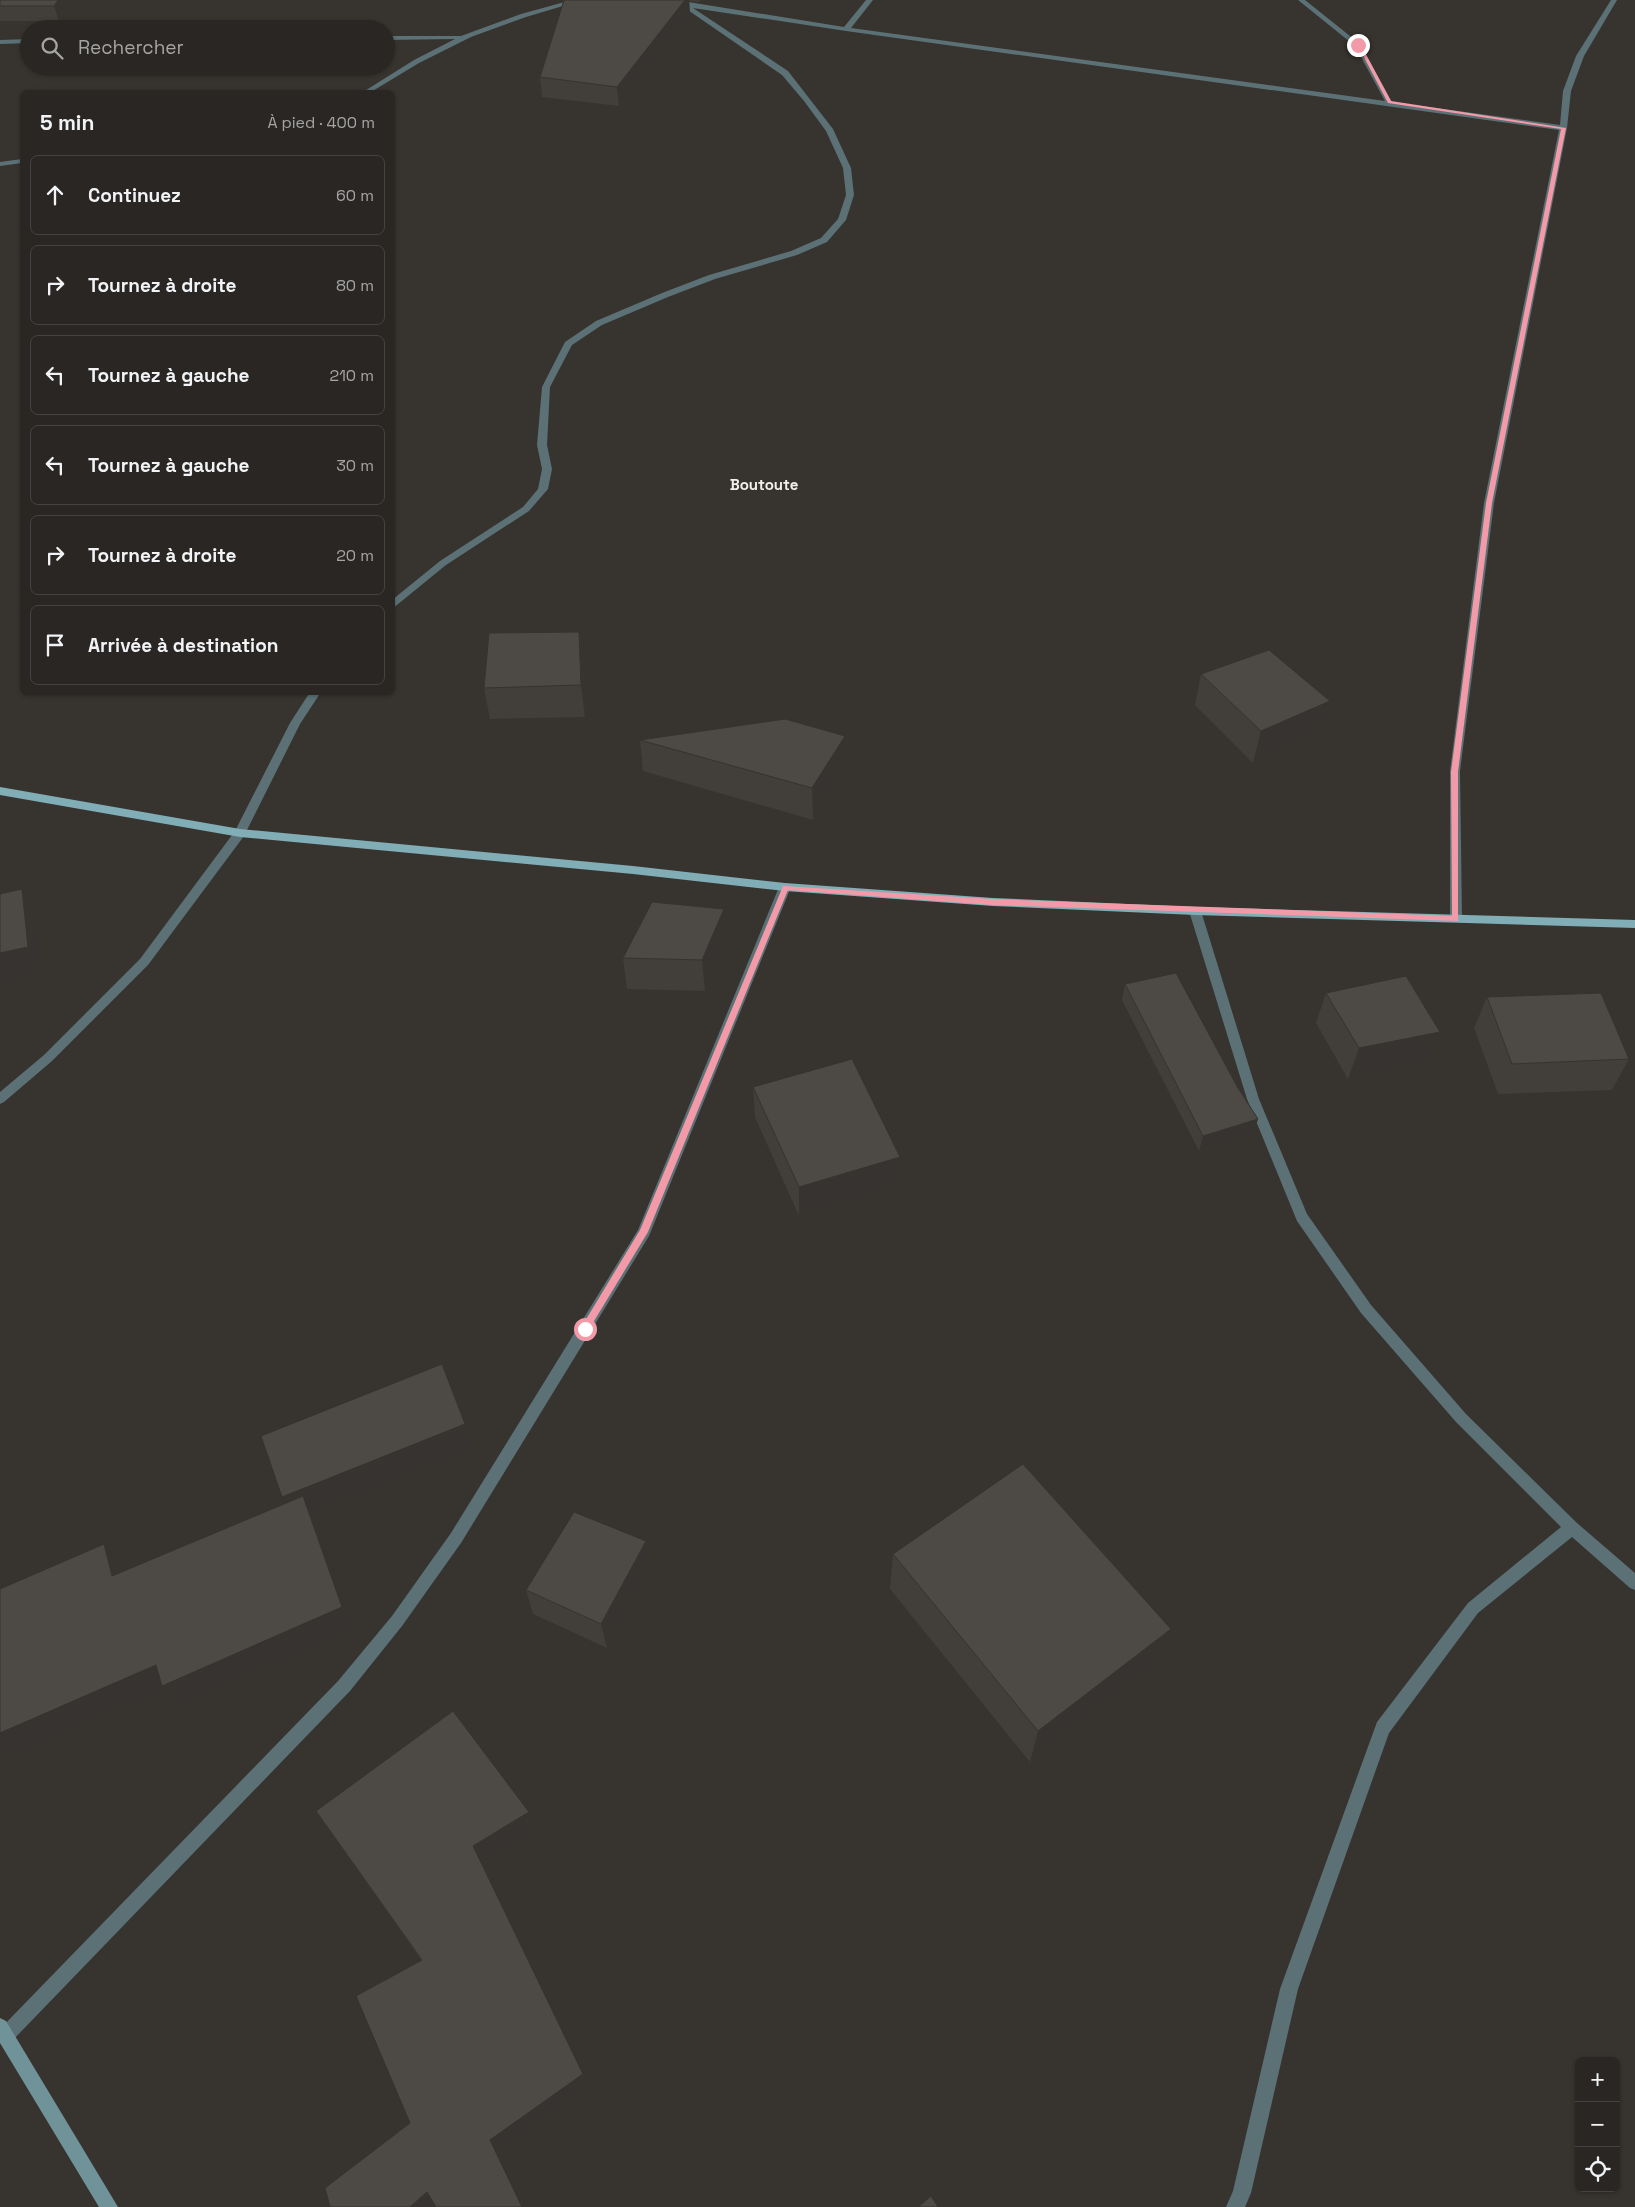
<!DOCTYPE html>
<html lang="fr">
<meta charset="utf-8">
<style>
:root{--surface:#292623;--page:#353230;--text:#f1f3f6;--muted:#a5a5a6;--line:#454341}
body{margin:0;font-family:"Space Grotesk",sans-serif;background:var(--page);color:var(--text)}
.controls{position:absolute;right:15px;bottom:15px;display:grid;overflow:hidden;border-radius:8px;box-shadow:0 1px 4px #0004}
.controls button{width:45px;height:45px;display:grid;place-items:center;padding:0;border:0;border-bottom:1px solid var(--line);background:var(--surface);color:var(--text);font:25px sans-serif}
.stop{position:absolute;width:15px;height:15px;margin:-11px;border:4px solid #f39aa9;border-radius:50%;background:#fff}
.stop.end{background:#f39aa9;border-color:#fff;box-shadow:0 1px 5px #0008}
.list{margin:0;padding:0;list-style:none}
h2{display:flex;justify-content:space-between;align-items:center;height:65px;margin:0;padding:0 20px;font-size:21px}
h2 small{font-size:16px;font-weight:400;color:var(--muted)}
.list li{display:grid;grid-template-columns:32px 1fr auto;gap:15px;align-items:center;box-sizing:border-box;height:80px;margin:0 10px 10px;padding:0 10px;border:1px solid var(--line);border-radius:8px}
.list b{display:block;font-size:19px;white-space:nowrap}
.list em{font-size:16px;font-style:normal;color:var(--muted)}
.icon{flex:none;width:28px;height:28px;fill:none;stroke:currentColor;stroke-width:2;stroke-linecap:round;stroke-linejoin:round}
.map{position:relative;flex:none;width:1635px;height:2207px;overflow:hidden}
.search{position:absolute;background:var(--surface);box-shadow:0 1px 4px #0004;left:20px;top:20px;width:375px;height:55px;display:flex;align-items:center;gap:12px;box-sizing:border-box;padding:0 18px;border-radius:28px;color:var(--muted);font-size:19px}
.panel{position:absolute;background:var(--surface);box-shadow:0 1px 4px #0004;left:20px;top:90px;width:375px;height:605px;border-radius:8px}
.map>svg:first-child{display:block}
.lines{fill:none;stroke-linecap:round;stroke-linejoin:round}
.street{fill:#5b7175;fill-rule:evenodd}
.secondary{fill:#70939a;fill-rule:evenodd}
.primary{fill:#80adb6;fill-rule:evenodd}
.wall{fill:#423f3b}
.shaded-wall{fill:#363330}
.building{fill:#4d4945;stroke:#363330}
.route{fill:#f39aa9}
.labels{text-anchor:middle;stroke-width:4;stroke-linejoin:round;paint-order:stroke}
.far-quarter-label{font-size:15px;font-weight:bold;fill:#f2efed;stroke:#37332f}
</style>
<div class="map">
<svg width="1635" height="2207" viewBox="0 0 1635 2207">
<rect width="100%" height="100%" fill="#37332f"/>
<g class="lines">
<g class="street">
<path d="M572,0h11l-57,17 -55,20 -52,26 -48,29h-8l51,-32 41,-21 -69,1v-4h75l60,-22z"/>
<path d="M654,0l28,1 162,26 22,-27h7l-22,28 534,73 -30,-55 -57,-46h7l55,44 32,58 168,23 3,-34 13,-35 35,-56h6l-33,56 -13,35 -4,37 -73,375 -34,268 2,148 -2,3h-8l-2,-3v-148l34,-268 75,-373 -713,-99 -153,-23 95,63 45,58 18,39 3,27 -8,25 -19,22 -30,13 -82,24 -47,18 -66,28 -30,20 -22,42 -3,58 5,24 -4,20 -19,22 -83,54 -54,44v-9l48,-39 83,-54 15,-18 4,-20 -5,-24 5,-58 23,-45 31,-21 66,-28 47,-18 82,-24 30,-13 17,-19 8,-24 -3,-27 -17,-37 -22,-30 -22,-26 -100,-69z"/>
<path d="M29,39v4l-29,1v-4z"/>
<path d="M22,159v4l-22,3v-4z"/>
<path d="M310,692h11l-21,32 -56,112 -96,129 -96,96 -48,41 -4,2v-12l44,-37 96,-96 95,-128 55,-108z"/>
<path d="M785,883l6,4 -142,349 -188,307 -59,83 -52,65 -338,350 -6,3 -6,-3v-12l338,-348 54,-65 59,-83 187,-303 141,-343z"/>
<path d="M1195,907l6,4 58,188 48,115 64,91 95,109 111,109 58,50v17l-5,-2 -58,-51 -94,76 -89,120 -91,256 -47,204 -6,14h-19l7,-16 47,-202 97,-267 91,-119 93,-76 -105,-105 -95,-109 -64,-92 -50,-122 -58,-188z"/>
</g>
<path class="secondary" d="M0,2018l6,3 112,186h-19l-99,-164z"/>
<path class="primary" d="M0,787l240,42 393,37 152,17 208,15 202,9 440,13v8l-440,-13 -202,-9 -208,-15 -152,-17 -393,-37 -240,-42z"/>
</g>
<g class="wall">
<path d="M0,0h72l-13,21h-59z"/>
<path d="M564,0h136l-1,2 -10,-1 1,13 -71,92 -77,-9 -2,-20z"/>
<path d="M579,632l4,32 2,53 -95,2 -6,-31z"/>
<path d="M1201,674l129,27 -9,31 -68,31 -58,-58z"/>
<path d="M845,736l-1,31 -31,53 -170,-49 -3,-31z"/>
<path d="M726,940l-21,51 -78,-2 -4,-31z"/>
<path d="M1125,984l113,104 20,31 -5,15 -54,17 -77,-151z"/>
<path d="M1326,993l114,39 -12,30 -80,17 -32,-56z"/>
<path d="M1487,997l142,62 -17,31 -114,4 -24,-66z"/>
<path d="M753,1087l147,70 -2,29 -99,30 -44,-99z"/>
<path d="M646,1541l4,24 -43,83 -74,-34 -7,-24z"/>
<path d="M893,1554l265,108 -128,100 -140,-173z"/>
<path d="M316,1811l213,1 7,18 -54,33 107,224 -90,64 27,56h-90l-26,-84 11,-163z"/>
</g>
<g class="shaded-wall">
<path d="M58,0h14l-13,21 -5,-15z"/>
<path d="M685,0h4l1,14 -71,92 -2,-19z"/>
<path d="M579,632l4,32 2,53 -4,-32z"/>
<path d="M1330,701l-9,31 -68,31 8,-32z"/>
<path d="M845,736l-1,31 -31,53 -1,-32z"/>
<path d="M22,889l15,31 6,58 -43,10v-35z"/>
<path d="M724,909l2,31 -21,51 -3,-31z"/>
<path d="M1440,1032l-12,30 -80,17 11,-31z"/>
<path d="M1258,1119l-5,15 -54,17 4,-15z"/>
<path d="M900,1157l-2,29 -99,30v-29z"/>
<path d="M465,1424l8,26 -160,65 3,6 38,110 -175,77 -13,-17 -160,70 -6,-6v-22l295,-211 -13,-25z"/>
<path d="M646,1541l4,24 -43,83 -6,-24z"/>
<path d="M104,1544l18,25 8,31 -18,-24z"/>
<path d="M1171,1629l-13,33 -128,100 8,-31z"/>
<path d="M529,1812l7,18 -54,33 107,224 -90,64 27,56h-4l-32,-67 -17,-294z"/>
<path d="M427,2192l11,10 -6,5h-22z"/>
</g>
<g class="building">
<path d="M0,0h58l-4,6h-54z"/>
<path d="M564,0h121l-68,87 -77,-10z"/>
<path d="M579,632l2,53 -97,3 5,-55z"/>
<path d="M1269,650l61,51 -69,30 -60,-57z"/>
<path d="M785,719l60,17 -33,52 -172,-48z"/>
<path d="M22,889l6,58 -28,6v-59z"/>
<path d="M652,902l72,7 -22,51 -79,-2z"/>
<path d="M1176,973l62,115 20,31 -55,17 -78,-152z"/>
<path d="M1406,976l34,56 -81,16 -33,-55z"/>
<path d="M1601,993l28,66 -117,5 -25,-67z"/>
<path d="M852,1059l48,98 -101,30 -46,-100z"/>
<path d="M442,1364l23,60 -183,73 -21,-61z"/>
<path d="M1023,1464l148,165 -133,102 -145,-177z"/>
<path d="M303,1496l39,111 -180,79 -6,-21 -156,68v-144l104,-45 8,32z"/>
<path d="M574,1512l72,29 -45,83 -75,-34z"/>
<path d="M453,1711l76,101 -56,34 110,228 -93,66 32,67h-86l-9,-15 -17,15h-80l-5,-19 85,-65 -54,-127 66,-36 -106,-149z"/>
<path d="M931,2196l7,11h-20z"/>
</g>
<path class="route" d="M1357,44l4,1 30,56 175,27 -74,375 -34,269v149l-466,-16 -204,-15 -140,342 -60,99h-6v-5l58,-96 143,-344 209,13 460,17 -1,-144 35,-269 75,-374 -173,-26z"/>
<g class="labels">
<g class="far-quarter-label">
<text x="764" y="490">Boutoute</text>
</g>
</g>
</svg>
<div class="controls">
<button>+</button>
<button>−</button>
<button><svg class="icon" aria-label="locate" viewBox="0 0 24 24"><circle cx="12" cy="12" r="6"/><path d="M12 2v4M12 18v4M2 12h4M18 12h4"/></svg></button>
</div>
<div class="stop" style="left:585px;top:1329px"></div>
<div class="stop end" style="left:1358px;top:45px"></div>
<div class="search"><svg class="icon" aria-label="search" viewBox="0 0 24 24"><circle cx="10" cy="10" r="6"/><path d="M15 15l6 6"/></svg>Rechercher</div>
<section class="panel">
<h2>5 min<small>À pied · 400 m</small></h2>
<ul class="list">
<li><svg class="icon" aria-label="ahead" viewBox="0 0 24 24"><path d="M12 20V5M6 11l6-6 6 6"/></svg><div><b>Continuez</b></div><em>60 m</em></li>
<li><svg class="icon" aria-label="right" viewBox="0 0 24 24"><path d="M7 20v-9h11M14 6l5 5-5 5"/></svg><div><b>Tournez à droite</b></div><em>80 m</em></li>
<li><svg class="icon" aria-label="left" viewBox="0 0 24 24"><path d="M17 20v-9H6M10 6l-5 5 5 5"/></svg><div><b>Tournez à gauche</b></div><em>210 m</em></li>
<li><svg class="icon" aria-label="left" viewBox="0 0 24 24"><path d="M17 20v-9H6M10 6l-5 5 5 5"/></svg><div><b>Tournez à gauche</b></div><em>30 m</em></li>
<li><svg class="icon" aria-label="right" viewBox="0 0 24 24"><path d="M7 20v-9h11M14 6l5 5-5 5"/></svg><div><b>Tournez à droite</b></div><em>20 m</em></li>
<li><svg class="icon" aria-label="arrive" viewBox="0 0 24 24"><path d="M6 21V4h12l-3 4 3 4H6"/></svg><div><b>Arrivée à destination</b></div></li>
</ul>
</section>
</div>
